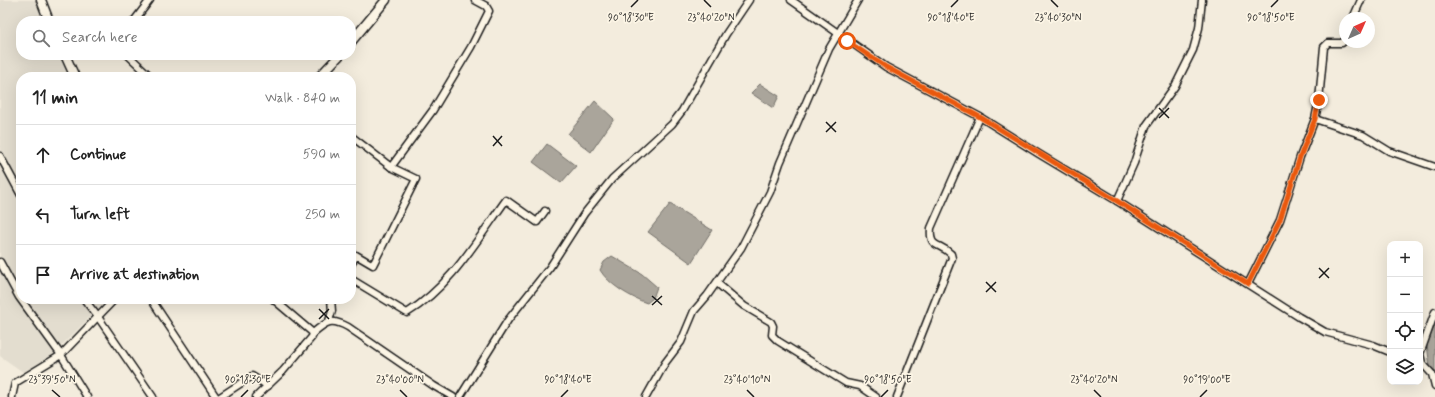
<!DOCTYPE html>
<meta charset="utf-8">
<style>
:root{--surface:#fff;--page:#f6f6f6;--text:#222;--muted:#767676;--line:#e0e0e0}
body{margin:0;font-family:Mynerve,sans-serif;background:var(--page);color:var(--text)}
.controls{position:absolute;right:12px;bottom:12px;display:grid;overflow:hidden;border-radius:8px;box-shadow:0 4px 16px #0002}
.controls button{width:36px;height:36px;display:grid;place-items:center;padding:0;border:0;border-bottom:1px solid var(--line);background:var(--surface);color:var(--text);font:20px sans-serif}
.compass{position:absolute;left:1339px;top:12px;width:36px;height:36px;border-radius:50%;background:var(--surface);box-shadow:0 4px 16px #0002;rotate:45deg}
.stop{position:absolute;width:12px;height:12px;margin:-9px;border:3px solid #ea580c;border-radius:50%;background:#fff}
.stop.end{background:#ea580c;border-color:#fff;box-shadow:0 1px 4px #0008}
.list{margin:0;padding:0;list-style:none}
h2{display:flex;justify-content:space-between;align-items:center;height:52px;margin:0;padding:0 16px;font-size:17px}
h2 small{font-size:13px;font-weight:400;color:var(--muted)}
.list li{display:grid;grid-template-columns:26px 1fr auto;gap:12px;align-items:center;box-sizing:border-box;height:60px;padding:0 16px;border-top:1px solid var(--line)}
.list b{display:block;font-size:15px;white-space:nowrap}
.list em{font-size:13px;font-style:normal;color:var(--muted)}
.icon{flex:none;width:22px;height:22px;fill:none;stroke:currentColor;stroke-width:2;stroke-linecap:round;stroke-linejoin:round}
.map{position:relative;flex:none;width:1435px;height:397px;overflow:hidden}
.search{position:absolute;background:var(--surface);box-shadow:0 4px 16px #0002;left:16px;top:16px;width:340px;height:44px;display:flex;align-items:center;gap:10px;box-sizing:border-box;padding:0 14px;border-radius:16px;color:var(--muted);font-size:15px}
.panel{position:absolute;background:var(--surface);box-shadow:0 4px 16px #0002;left:16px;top:72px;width:340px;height:232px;border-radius:16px}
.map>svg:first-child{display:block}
.built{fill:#e3ddcf}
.water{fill:#aaa59b;stroke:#716e68}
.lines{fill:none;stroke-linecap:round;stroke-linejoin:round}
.minor-casing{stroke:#1c1c1c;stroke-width:9}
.major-casing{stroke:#1c1c1c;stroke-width:11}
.minor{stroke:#fcf5e5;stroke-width:6}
.major{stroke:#fcf5e5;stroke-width:8}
.route{stroke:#ea580c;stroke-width:5}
.ticks{fill:none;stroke:#1c1c1c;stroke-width:1.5}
.ticks-label{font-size:10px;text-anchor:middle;fill:#1c1c1c;stroke:#fcf5e5;stroke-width:3.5;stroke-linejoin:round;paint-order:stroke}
</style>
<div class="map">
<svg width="1435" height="397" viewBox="0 0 1435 397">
<rect width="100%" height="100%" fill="#f3ecdd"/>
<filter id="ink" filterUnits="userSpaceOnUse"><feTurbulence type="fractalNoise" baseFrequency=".025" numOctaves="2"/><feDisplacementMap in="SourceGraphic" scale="8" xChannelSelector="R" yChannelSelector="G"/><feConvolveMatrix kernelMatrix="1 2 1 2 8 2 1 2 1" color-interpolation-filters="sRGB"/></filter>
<g filter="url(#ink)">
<path class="built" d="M0,0h37l9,21h-25v34h39l9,22h-48v222h87l-56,56 -29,17 -23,-16z"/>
<g class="water">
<path d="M760,84l19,12 -6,12 -22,-15z"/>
<path d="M595,101l19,18 -23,33 -23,-18z"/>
<path d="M547,144l29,22 -15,17 -28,-21z"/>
<path d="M670,204l42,26 -21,33 -43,-31z"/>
<path d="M612,256l30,18 15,13 -4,11 -6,5c-16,-5 -39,-19 -47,-33l4,-8z"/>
<path d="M1435,324v47l-5,-4 -3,-22z"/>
</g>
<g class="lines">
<g class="minor-casing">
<g id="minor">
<path d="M791,0l95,67 94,50 59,37 78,47 182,116 26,15 48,13 17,7"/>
<path d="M1353,18l8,-18"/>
<path d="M134,21l16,-21"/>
<path d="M128,55l23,22"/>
<path d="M1315,119l48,16 26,16 46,16"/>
<path d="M351,136l40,31"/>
<path d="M0,156l21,39"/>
<path d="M1117,201l17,-38 12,-37 29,-40 18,-36 6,-22 3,-28"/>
<path d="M0,262l19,35 42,58 -46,28 -3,14"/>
<path d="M351,265l5,-10 17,10 43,-86 -25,-12 42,-57 38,-63 18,-36 -3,-5 -11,-6"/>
<path d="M351,279l56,34c43,-26 70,-73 99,-113l31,22 8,-11"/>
<path d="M717,283l27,23 27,16 2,4 -1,9 6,6 68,42 14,3 16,11"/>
<path d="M1248,284l32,-64 20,-63 15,-38 4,-19 5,-53 4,-4h14l3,-3"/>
<path d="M84,299l14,18 55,80"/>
<path d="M151,299l65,98"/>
<path d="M273,299l40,34c14,-12 18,-15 35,-6l86,59 19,11"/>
<path d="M1435,312l-15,42 2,9 10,11 3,12"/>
<path d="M329,321l3,-10 -1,-12"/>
<path d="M87,397l-26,-42 54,-56"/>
<path d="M220,397l32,-21 16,10"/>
<path d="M256,397l27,-26 29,-34 1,-4"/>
<path d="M460,397l48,-77 42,-53 34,-53 28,-35 60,-55 10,-13 44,-77 23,-34"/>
<path d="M646,397l19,-34 16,-21 13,-31 13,-15 34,-48 29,-56 10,-29 49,-114 29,-49"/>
<path d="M897,397l55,-139 -1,-4c-12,-12 -22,-5 -20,-26l49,-111"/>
</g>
</g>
<g class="major-casing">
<g id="major">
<path d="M41,0l8,21"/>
<path d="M351,42l35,-42"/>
<path d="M65,55l10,22"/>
<path d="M319,77l21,-22"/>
</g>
</g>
<use href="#minor" class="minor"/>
<use href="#major" class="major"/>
</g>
</g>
<g class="lines" filter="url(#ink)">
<path class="route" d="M847,41l39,26 94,50 137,84 131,83 32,-64 20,-63 15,-38 4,-19"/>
</g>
<path class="ticks" d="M704,0l7,7M1051,0l7,7M631,7l7,-7M951,7l7,-7M1271,7l7,-7M1159,108l10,10M1159,118l10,-10M826,122l10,10M826,132l10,-10M493,136l9,10M493,146l9,-10M1319,268l10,10M1319,278l10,-10M986,282l10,10M986,292l10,-10M652,296l10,9M652,305l10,-9M319,309l10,10M319,319l10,-10M52,390l8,7M400,390l7,7M747,390l7,7M1094,390l7,7M241,397l7,-7M561,397l7,-7M881,397l7,-7M1200,397l7,-7"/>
<g class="ticks-label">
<text x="631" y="21">90°18'30"E</text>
<text x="711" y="21">23°40'20"N</text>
<text x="951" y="21">90°18'40"E</text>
<text x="1058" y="21">23°40'30"N</text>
<text x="1271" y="21">90°18'50"E</text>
<text x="52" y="383">23°39'50"N</text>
<text x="248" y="383">90°18'30"E</text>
<text x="400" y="383">23°40'00"N</text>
<text x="568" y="383">90°18'40"E</text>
<text x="747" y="383">23°40'10"N</text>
<text x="888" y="383">90°18'50"E</text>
<text x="1094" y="383">23°40'20"N</text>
<text x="1207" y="383">90°19'00"E</text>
</g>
</svg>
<div class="controls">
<button>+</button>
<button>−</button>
<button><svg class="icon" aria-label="locate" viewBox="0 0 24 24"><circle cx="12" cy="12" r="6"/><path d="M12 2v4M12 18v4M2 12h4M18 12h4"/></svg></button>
<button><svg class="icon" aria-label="layers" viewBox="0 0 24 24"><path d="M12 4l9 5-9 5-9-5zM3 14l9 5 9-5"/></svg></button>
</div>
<svg class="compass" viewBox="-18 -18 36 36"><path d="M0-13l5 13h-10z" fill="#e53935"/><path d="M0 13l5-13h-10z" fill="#767676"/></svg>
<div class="stop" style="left:847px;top:41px"></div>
<div class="stop end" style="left:1319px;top:100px"></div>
<div class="search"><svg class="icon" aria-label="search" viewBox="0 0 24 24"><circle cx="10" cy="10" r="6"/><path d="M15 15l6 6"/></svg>Search here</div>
<section class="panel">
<h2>11 min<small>Walk · 840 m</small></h2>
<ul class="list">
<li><svg class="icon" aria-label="ahead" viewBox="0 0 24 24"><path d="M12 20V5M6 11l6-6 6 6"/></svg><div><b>Continue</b></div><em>590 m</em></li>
<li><svg class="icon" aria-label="left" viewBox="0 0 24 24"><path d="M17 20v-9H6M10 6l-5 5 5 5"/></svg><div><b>Turn left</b></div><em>250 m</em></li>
<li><svg class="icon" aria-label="arrive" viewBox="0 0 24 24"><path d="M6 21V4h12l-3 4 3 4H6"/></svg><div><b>Arrive at destination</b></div></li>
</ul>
</section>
</div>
